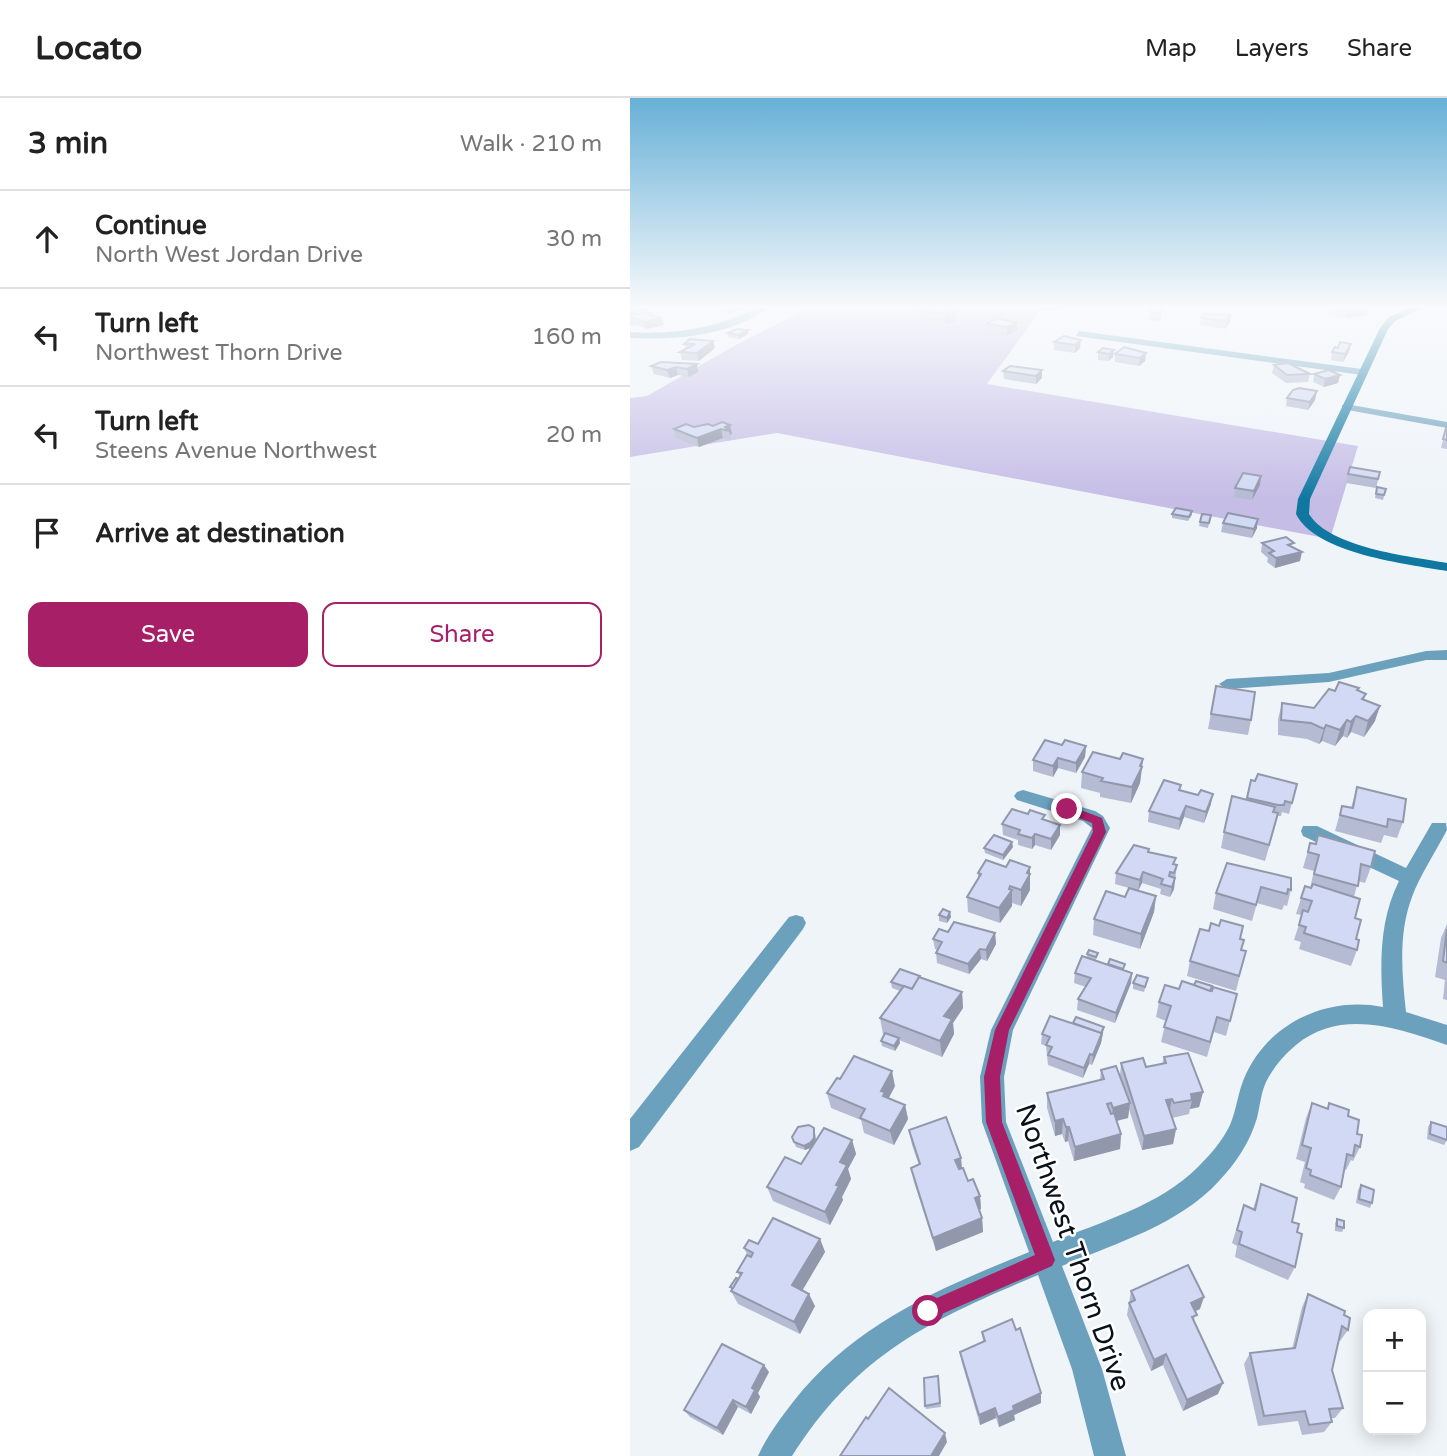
<!DOCTYPE html>
<meta charset="utf-8">
<style>
:root{--surface:#fff;--page:#f6f6f6;--text:#222;--muted:#767676;--line:#e0e0e0;--accent:#a71f66}
body{margin:0;font-family:"Varela Round",sans-serif;background:var(--page);color:var(--text)}
.controls{position:absolute;right:21px;bottom:21px;display:grid;overflow:hidden;border-radius:14px;box-shadow:0 4px 18px #0003}
.controls button{width:63px;height:63px;display:grid;place-items:center;padding:0;border:0;border-bottom:2px solid var(--line);background:var(--surface);color:var(--text);font:35px sans-serif}
.stop{position:absolute;width:21px;height:21px;margin:-16px;border:5px solid #a71f66;border-radius:50%;background:#fff}
.stop.end{background:#a71f66;border-color:#fff;box-shadow:0 2px 7px #0008}
.list{margin:0;padding:0;list-style:none}
h2{display:flex;justify-content:space-between;align-items:center;height:91px;margin:0;padding:0 28px;font-size:30px}
h2 small{font-size:23px;font-weight:400;color:var(--muted)}
.list li{display:grid;grid-template-columns:46px 1fr auto;gap:21px;align-items:center;box-sizing:border-box;height:98px;padding:0 28px;border-top:2px solid var(--line)}
.list b{display:block;font-size:26px;white-space:nowrap}
.list p{margin:0;font-size:23px;white-space:nowrap;color:var(--muted)}
.list em{font-size:23px;font-style:normal;color:var(--muted)}
.actions{display:flex;gap:14px;padding:21px 28px}
.actions a{flex:1;padding:16px 0;border:2px solid var(--accent);border-radius:14px;text-align:center;font-size:24px;color:var(--accent)}
.actions .main{background:var(--accent);color:#fff}
.icon{flex:none;width:38px;height:38px;fill:none;stroke:currentColor;stroke-width:2;stroke-linecap:round;stroke-linejoin:round}
.map{position:relative;flex:none;width:817px;height:1358px;overflow:hidden}
header{display:flex;align-items:center;gap:42px;box-sizing:border-box;height:98px;padding:0 35px;background:var(--surface);border-bottom:2px solid var(--line)}
header strong{font-size:33px}
nav{display:flex;gap:38px;margin-inline-start:auto;font-size:24px}
main{display:flex}
aside{flex:1;background:var(--surface)}
.map>svg:first-child{display:block}
.green{fill:#c5bde6}
.lines{fill:none;stroke-linecap:round;stroke-linejoin:round}
.street{fill:#6ca1bd;fill-rule:evenodd}
.secondary{fill:#1077a1;fill-rule:evenodd}
.wall{fill:#b4bbd2}
.shaded-wall{fill:#9298ab}
.building{fill:#d1d9f4;stroke:#9298ab;stroke-width:2}
.route{fill:#a71f66}
.labels{text-anchor:middle;stroke-width:5;stroke-linejoin:round;paint-order:stroke}
.near-street-label{font-size:28px;fill:#09111b;stroke:#fff}
</style>
<header>
<strong>Locato</strong>
<nav><a>Map</a><a>Layers</a><a>Share</a></nav>
</header>
<main>
<aside>
<h2>3 min<small>Walk · 210 m</small></h2>
<ul class="list">
<li><svg class="icon" aria-label="ahead" viewBox="0 0 24 24"><path d="M12 20V5M6 11l6-6 6 6"/></svg><div><b>Continue</b><p>North West Jordan Drive</p></div><em>30 m</em></li>
<li><svg class="icon" aria-label="left" viewBox="0 0 24 24"><path d="M17 20v-9H6M10 6l-5 5 5 5"/></svg><div><b>Turn left</b><p>Northwest Thorn Drive</p></div><em>160 m</em></li>
<li><svg class="icon" aria-label="left" viewBox="0 0 24 24"><path d="M17 20v-9H6M10 6l-5 5 5 5"/></svg><div><b>Turn left</b><p>Steens Avenue Northwest</p></div><em>20 m</em></li>
<li><svg class="icon" aria-label="arrive" viewBox="0 0 24 24"><path d="M6 21V4h12l-3 4 3 4H6"/></svg><div><b>Arrive at destination</b></div></li>
</ul>
<div class="actions"><a class="main">Save</a><a>Share</a></div>
</aside>
<div class="map">
<svg width="817" height="1358" viewBox="0 0 817 1358">
<rect width="100%" height="100%" fill="#eff4f9"/>
<path class="green" d="M178,210h234l-55,76 371,62 -28,93 -553,-106 -147,24v-59l17,-2 87,-50z"/>
<g class="lines">
<g class="street">
<path d="M127,210h12c-41,28 -91,32 -139,30v-6c47,3 85,-4 127,-24z"/>
<path d="M449,233l283,38 5,3 -5,3 -286,-39z"/>
<path d="M716,306l101,18v6l-105,-19v-4z"/>
<path d="M817,552v10h-21l-97,22 -102,7 -8,-5 8,-5 102,-6 97,-22z"/>
<path d="M393,692l72,21 8,5 7,12 -97,202 -9,47 2,45 47,120c49,-21 106,-36 145,-75 12,-12 25,-27 32,-42 7,-16 8,-35 16,-51 24,-52 82,-78 137,-67 -3,-43 -4,-86 16,-126l-96,-45 -2,-5 2,-5h14l89,42 26,-45h14l1,7c-12,23 -27,45 -35,67 -14,37 -10,77 -6,115l41,13v20c-49,-17 -106,-37 -151,0 -12,10 -23,23 -30,37 -5,11 -6,24 -9,36 -7,24 -21,45 -38,63 -40,44 -103,62 -157,85l40,103 24,87h-32l-22,-87 -34,-94c-109,46 -180,78 -246,181h-34c9,-20 22,-37 35,-54 61,-78 147,-114 236,-150l-47,-130 -2,-45 11,-47 101,-202 -9,-7 -66,-21 -3,-4 3,-4z"/>
<path d="M166,817l7,2 3,6 -3,6 -164,218 -9,4v-32l159,-202z"/>
</g>
<path class="secondary" d="M780,210h12l-27,13 -7,8 -78,170 -1,15c21,34 100,42 138,49v8c-40,-7 -131,-17 -151,-57l2,-15 82,-171 9,-11z"/>
</g>
<g class="wall">
<path d="M0,210h18v2l-6,3h10l1,3 11,9 -18,4 -9,-4 -7,1v-12h5l-5,-1z"/>
<path d="M91,210h24l-16,6 -7,-2z"/>
<path d="M289,210l38,8 -1,5 -11,3 -18,-1 -7,-4z"/>
<path d="M533,210l-1,8 -2,5 -11,-1 1,-8z"/>
<path d="M699,210h39l-1,7 -21,3 -18,-4z"/>
<path d="M571,220l29,4 -5,7 -25,-4z"/>
<path d="M387,225v7l-10,5 -20,-3v-8z"/>
<path d="M98,235l20,1 -9,5 -11,-2z"/>
<path d="M434,238l16,12 -5,5 -21,-3v-8z"/>
<path d="M83,243l2,7 -16,13 -17,-1 -2,-8 6,-3 -2,-5z"/>
<path d="M484,252l-1,7 -4,4 -11,-1v-8z"/>
<path d="M702,254h17l-6,10 -12,-2z"/>
<path d="M516,255l-1,8 -6,5 -24,-4v-8z"/>
<path d="M31,264l37,10 -9,5 -11,-2 -8,3 -16,-4 -3,-8z"/>
<path d="M644,267l36,9 -2,8 -22,1 -14,-10z"/>
<path d="M380,268l32,12 -6,6 -32,-5 -1,-8z"/>
<path d="M684,276l26,1 -2,8 -14,4 -11,-5z"/>
<path d="M657,300l28,2 -7,10 -22,-4z"/>
<path d="M92,324l10,12 -2,1 1,5 -8,-2 -24,9 -23,-9 -2,-9 39,-3z"/>
<path d="M816,330h1v21l-6,-1z"/>
<path d="M750,374l-4,16 -30,-5 2,-9z"/>
<path d="M630,387l-8,15 -18,-3 1,-9z"/>
<path d="M747,389l9,2 -3,11 -8,-2z"/>
<path d="M562,413v4l-4,6 -16,-3v-4z"/>
<path d="M581,417l-3,13 -9,-2 1,-4z"/>
<path d="M593,425l34,5 -5,10 -31,-6z"/>
<path d="M632,445l32,4 6,14 -25,7 -8,-6 1,-4 -7,-6z"/>
<path d="M586,588l35,34 -3,15 -40,-6z"/>
<path d="M729,590v3l7,3 -2,6 11,21 -11,16 -13,-5 -4,6 -4,-2 -8,10 -13,-5 -3,3 -12,-5 -29,-4v-16l4,-16 32,5 21,-17z"/>
<path d="M432,647l24,1 -1,11 -9,16 -18,-5 -5,9 -20,-6v-11z"/>
<path d="M490,661h23l-3,24 -9,20 -31,-6v-4l-19,-5 1,-16z"/>
<path d="M621,682l46,4 -8,30 -7,-2 -1,4h-3l-13,45 -44,-13 3,-16 22,-32z"/>
<path d="M551,687l-1,5 31,14 -7,19 -20,-6 -5,13 -31,-8 1,-11z"/>
<path d="M727,689l46,35 -6,16 -13,-3 -3,8 -46,-12 7,-25 9,2z"/>
<path d="M415,722l15,5v10l-9,15 -16,-5 -3,4 -14,-4v-5l-15,-5 -1,-11z"/>
<path d="M680,745l61,24 -6,16 -7,-2 -4,16 3,53 -6,16 -52,-17 2,-7 -7,-2 8,-25 -6,-1 9,-28 5,2 4,-17 -11,-3z"/>
<path d="M383,749l-10,13 -18,-7 -1,-5z"/>
<path d="M519,754l28,13 -3,24 -4,8 -10,-3 1,-5 -19,-6 -4,8 18,5 -2,16 -14,37 -47,-14 1,-16 31,-22 4,-9 -14,-4 1,-11z"/>
<path d="M597,765l64,27 -4,16 -3,-1 -2,5 -25,-7 -5,18 -39,-12 3,-16z"/>
<path d="M376,769h24v23l-9,16 -9,-3v3l-12,17 -32,-11 -1,-15 11,-18v-6z"/>
<path d="M320,814l1,5 -4,6 -8,-2v-6z"/>
<path d="M817,826v76l-4,-1 2,-19 -10,-3 6,-39z"/>
<path d="M318,834l47,1 1,11 -9,17 -6,-2 -12,15 -32,-11 -1,-10 1,-3 -2,-1 -2,-10z"/>
<path d="M611,841l1,11 4,1 -10,40 -49,-15 3,-15z"/>
<path d="M468,855l-2,7 36,13 -1,10 -16,40 -38,-13 1,-11 8,-12 -12,-4 1,-10 12,-16v-3z"/>
<path d="M518,880l-4,14 -11,-3v-6z"/>
<path d="M261,884l71,10 1,16 -10,15 1,11 -12,23 -43,-17 1,3 -5,8 -13,-5 -1,-5 4,-7h-2l-3,-16 20,-27 -8,-3z"/>
<path d="M549,891l32,2 26,3 -11,42 -12,-4 -7,25 -46,-15 5,-21 -10,-4 3,-15z"/>
<path d="M473,934l-2,11 -9,22 -3,-1 -6,14 -35,-13 -2,-19 -5,-2 1,-10z"/>
<path d="M534,959l39,35 -4,15 -9,2 -1,5 -17,4 4,11 -3,15 -31,6 -13,-41 -1,9 -11,3 4,13 -1,15 -46,12 -6,-20 -3,1 -3,-8 -7,2 -8,-28v-15l53,-13 1,-10 19,5 1,-12 25,4 16,-3z"/>
<path d="M210,981l55,7 -6,12 16,7 3,14 -14,26 -30,-12 -3,-13 -30,-12 -4,-15z"/>
<path d="M682,1005l15,6 2,-6 19,13 9,18 3,13 -7,14 -2,-1 -5,10 -2,-1 -3,18 -7,13 -30,-12 1,-4 -5,-2 5,-20 -9,-3 10,-41z"/>
<path d="M801,1024l16,18 -3,5 -17,-6 1,-12z"/>
<path d="M279,1032l52,28 1,10 6,13 12,15 1,13 -2,1 3,8 1,14 -47,19 -22,-69 -3,-14 8,-3 -7,-20z"/>
<path d="M185,1035l1,9 36,-2 4,14 -8,15 3,10 -9,18 1,3 -13,25 -57,-24 -6,-14 34,-23 12,-18 -8,4 -9,-3 -4,-10z"/>
<path d="M631,1086l31,38 5,10 -2,35 -7,13 -53,-23 2,-11 -5,-3 12,-38 9,4z"/>
<path d="M731,1087l11,18 -2,5 -14,-5 2,-13z"/>
<path d="M707,1121l7,9 -2,4 -7,-1v-8z"/>
<path d="M190,1141l5,13 -23,38 13,16 -15,28 -62,-30 -7,-13 1,-1 -2,-3 10,-11 -3,-4 11,-16 -4,-8 14,-4z"/>
<path d="M501,1193l69,18 -5,2 -1,11 24,72 -35,17 -20,-46 -12,6 -24,-56z"/>
<path d="M678,1196l36,21 4,15 -8,11 -1,-1 -7,30 11,38 -8,10h-4l1,4 -8,10 -22,3 -4,-14 -40,5 -14,-62 6,-11 42,-4 10,-42z"/>
<path d="M352,1234l59,61v10l-27,12 1,5 -16,7 -3,-9 -16,7 -18,-62 -2,-11 23,-10z"/>
<path d="M139,1274l-11,21 2,4 -9,17 -13,-7 -15,28 -33,-18 -6,-7z"/>
<path d="M308,1278l3,31 -15,2 -1,-3z"/>
</g>
<g class="shaded-wall">
<path d="M9,210h9v2l-8,4z"/>
<path d="M98,210h17l-16,6z"/>
<path d="M327,210l-1,13 -11,3v-11z"/>
<path d="M416,210h16l-16,3z"/>
<path d="M733,210h5l-1,7 -21,3 2,-7z"/>
<path d="M22,215l2,7 8,-2 2,7 -18,4 -2,-7 5,-7z"/>
<path d="M601,217l-1,7 -5,7 1,-8z"/>
<path d="M387,225v7l-10,5v-8z"/>
<path d="M118,232v4l-9,5 -1,-4z"/>
<path d="M451,242l-1,8 -5,5v-8z"/>
<path d="M83,243l2,7 -16,13 -2,-8z"/>
<path d="M721,246l-2,8 -6,10 2,-8z"/>
<path d="M484,252l-1,7 -4,4v-7z"/>
<path d="M516,255l-1,8 -6,5 1,-8z"/>
<path d="M67,266l1,8 -9,5 -2,-8z"/>
<path d="M46,269l2,8 -8,3 -3,-8z"/>
<path d="M412,272v8l-6,6v-8z"/>
<path d="M710,277l-2,8 -14,4 1,-8z"/>
<path d="M687,293l-2,9 -7,10 2,-8z"/>
<path d="M100,327l2,9 -2,1 -1,-4 -4,-4z"/>
<path d="M91,331l2,9 -24,9 -2,-9z"/>
<path d="M631,378l-1,9 -8,15 2,-9z"/>
<path d="M628,421l-1,9 -5,10 2,-9z"/>
<path d="M672,454l-2,9 -25,7 1,-10z"/>
<path d="M750,608l-5,15 -11,16 4,-16z"/>
<path d="M726,618l-5,16 -4,6 4,-16z"/>
<path d="M717,622l-4,16 -8,10 5,-16z"/>
<path d="M696,627l-4,16 -3,3 5,-15z"/>
<path d="M456,648l-1,11 -9,16v-10z"/>
<path d="M428,660v10l-5,9v-11z"/>
<path d="M513,661l-3,24 -9,20 1,-16z"/>
<path d="M583,696l-2,10 -7,19 2,-11z"/>
<path d="M556,708l-2,11 -5,13 1,-11z"/>
<path d="M430,727v10l-9,15v-11z"/>
<path d="M405,736v11l-3,4v-11z"/>
<path d="M382,744l1,5 -10,13v-5z"/>
<path d="M400,769v23l-9,16v-16l6,-17z"/>
<path d="M513,774l-1,11 -4,8 2,-11z"/>
<path d="M545,780l-1,11 -4,8 2,-10z"/>
<path d="M380,788v6l2,-2v16l-12,17 -1,-15z"/>
<path d="M526,798l-2,16 -14,37 1,-15z"/>
<path d="M320,814l1,5 -4,6v-5z"/>
<path d="M365,835l1,11 -9,17 -1,-11z"/>
<path d="M350,851l1,10 -12,15 -1,-10z"/>
<path d="M502,875l-1,10 -16,40 1,-10z"/>
<path d="M332,894l1,16 -10,15 1,11 -12,23 -2,-16 4,-25z"/>
<path d="M474,929l-3,16 -9,22 1,-10z"/>
<path d="M269,940l1,5 -5,8 -1,-5z"/>
<path d="M460,956l-1,10 -6,14 1,-10z"/>
<path d="M262,973l3,15 -8,15 1,6 -7,-16z"/>
<path d="M573,994l-4,15 -9,2 2,-9 -1,-6z"/>
<path d="M542,1001l-3,14 -3,-13z"/>
<path d="M500,1005l-2,15 -17,4 2,-14z"/>
<path d="M275,1007l3,14 -14,26 -4,-14z"/>
<path d="M433,1021l-1,15 -7,2v-15z"/>
<path d="M436,1029h3l-1,14 -3,1z"/>
<path d="M184,1030l1,5 1,10 -5,5 -6,2 -1,-4z"/>
<path d="M546,1031l-3,15 -31,6 2,-14z"/>
<path d="M491,1036l-1,15 -46,12 1,-14z"/>
<path d="M222,1042l4,14 -8,15 3,10 -9,18 1,3 -13,25 -5,-13 11,-27 4,-23z"/>
<path d="M331,1060l1,14 -5,2 -2,-14z"/>
<path d="M350,1098l1,13 -5,2 -1,-13z"/>
<path d="M352,1120l1,14 -47,19 -3,-13z"/>
<path d="M190,1141l5,13 -27,46 -6,-13z"/>
<path d="M179,1196l6,12 -15,28 -6,-12z"/>
<path d="M574,1199l-4,12 -13,6 4,-12z"/>
<path d="M536,1256l-3,11 -12,6 3,-11z"/>
<path d="M134,1267l5,7 -11,21 2,4 -9,17 -5,-7 6,-19z"/>
<path d="M593,1285l-5,11 -35,17 4,-11z"/>
<path d="M411,1295v10l-27,12 1,5 -16,7 -1,-10 15,-11z"/>
<path d="M103,1302l5,7 -15,28 -6,-7z"/>
<path d="M365,1310l1,10 -16,7 -1,-10z"/>
<path d="M315,1335l2,9 -8,14h-8z"/>
</g>
<g class="building">
<path d="M289,210h37v2l-11,3 -19,-1z"/>
<path d="M522,210h11l-2,5 -11,-1z"/>
<path d="M708,210h25l-15,3z"/>
<path d="M22,215l-3,2 13,3 -18,4 -9,-4h-5v-4z"/>
<path d="M574,216l27,1 -5,6 -25,-3z"/>
<path d="M366,220l21,5 -10,4 -20,-3z"/>
<path d="M107,231l11,1 -10,5 -10,-2z"/>
<path d="M434,238l17,4 -6,5 -21,-3z"/>
<path d="M60,241l23,2 -16,12 -17,-1 15,-8h-11z"/>
<path d="M710,244l11,2 -6,10 -13,-2 3,-5 3,1z"/>
<path d="M494,249l22,6 -6,5 -25,-4z"/>
<path d="M473,250l11,2 -5,4 -11,-2z"/>
<path d="M31,264l36,2 -10,5 -11,-2 -9,3 -16,-4z"/>
<path d="M658,265l22,11 -23,1 -13,-10z"/>
<path d="M380,268l32,4 -6,6 -33,-5z"/>
<path d="M699,272l11,5 -15,4 -11,-5z"/>
<path d="M669,290l18,3 -7,11 -23,-4 6,-8z"/>
<path d="M92,324l8,3 -5,2 4,4 -8,-2 -24,9 -23,-9 12,-5 8,3 14,-3 5,2z"/>
<path d="M816,330h1v12l-4,-1z"/>
<path d="M720,369l30,5 -2,7 -30,-5z"/>
<path d="M613,375l18,3 -7,15 -19,-3z"/>
<path d="M747,389l9,2 -2,6 -8,-1z"/>
<path d="M546,410l16,3 -3,6 -17,-3z"/>
<path d="M598,415l30,6 -4,10 -31,-6z"/>
<path d="M572,416l9,1 -2,8 -9,-1z"/>
<path d="M656,439l8,6 -6,2 14,7 -26,6 -7,-5 5,-2 -12,-8z"/>
<path d="M709,584l20,6 -2,2 9,4 -4,5 18,7 -12,15 -12,-5 -5,6 -4,-2 -7,10 -14,-5 -2,4 -13,-6 -30,-3 1,-17 32,5 15,-19 6,2z"/>
<path d="M586,588l39,6 -4,28 -40,-6z"/>
<path d="M415,642l17,5 3,-5 21,6 -10,17 -18,-5 -5,8 -20,-6z"/>
<path d="M463,654l27,7 3,-6 20,6 -3,7 2,1 -10,20 -31,-6 2,-3 -21,-6z"/>
<path d="M628,676l39,10 -5,19 -7,-2 -1,4h-6l-31,-7 4,-18 4,1z"/>
<path d="M534,682l17,5 -2,5 19,5 3,-5 12,4 -7,18 -20,-6 -6,13 -31,-8z"/>
<path d="M727,689l49,12 -3,23 -15,-3 -1,8 -47,-12 2,-9 11,2z"/>
<path d="M602,698l43,11 -2,5 5,1 -9,32 -45,-13z"/>
<path d="M382,711l16,5 2,-4 15,5 -3,4 18,6 -9,14 -16,-5 -3,4 -14,-4 2,-4 -18,-6z"/>
<path d="M364,737l18,7 -9,13 -19,-7z"/>
<path d="M688,737l57,16 -4,16 -10,-3 -3,22 -44,-12 5,-19 -11,-3 2,-9 6,1z"/>
<path d="M504,747l15,4 -1,3 28,6 -3,6 4,1 -3,8 -4,-1 -1,4 6,2 -3,9 -11,-3 2,-5 -20,-7 -3,8 -24,-7z"/>
<path d="M356,762l20,7 4,-7 20,7 -3,6 3,1 -9,16 -11,-4 -1,3 3,1 -13,18 -32,-11 14,-23 -3,-1z"/>
<path d="M597,765l64,15v12l-3,-1 -1,5 -26,-7 -5,18 -40,-12z"/>
<path d="M683,786l47,15 -5,19 6,2 -5,19 3,1 -2,10 -53,-17 2,-6 -7,-2 4,-15 5,2 4,-11 -11,-3 4,-12 6,2z"/>
<path d="M499,790l27,8 -15,38 -47,-15 12,-28 19,6z"/>
<path d="M313,811l7,3 -3,6 -8,-3z"/>
<path d="M591,822l22,6 -3,13 4,1 -3,10 5,1 -7,25 -49,-15 10,-32 9,2 2,-8 8,3z"/>
<path d="M324,824l41,11 -9,17 -6,-1 -12,15 -32,-11 6,-11 -9,-3 6,-10 9,3z"/>
<path d="M817,831v34l-4,-2z"/>
<path d="M459,852l9,3 -2,4 -9,-3z"/>
<path d="M452,858l50,17 -16,40 -38,-14 13,-21 -16,-5z"/>
<path d="M480,861l15,5 -2,5 -15,-5z"/>
<path d="M270,871l20,7 -8,13 -21,-7z"/>
<path d="M507,877l11,3 -3,9 -12,-4z"/>
<path d="M289,879l43,15 -18,24 8,3 -12,22 -60,-23 24,-32 8,3z"/>
<path d="M552,883l30,10 1,-4 24,7 -7,27 -13,-4 -7,25 -46,-15 7,-21 -12,-4 6,-17 14,4z"/>
<path d="M566,883l16,5 -2,5 -16,-6z"/>
<path d="M420,918l52,17 -9,22 -3,-1 -6,14 -36,-13 4,-8 -6,-2 4,-8 -8,-3z"/>
<path d="M446,919l28,10 -3,6 -28,-10z"/>
<path d="M255,935l14,5 -5,8 -13,-5z"/>
<path d="M558,955l15,39 -12,2 1,6 -18,3 -2,-4 -6,1 10,29 -32,7 -23,-73 22,-5 3,9 20,-4 -2,-6z"/>
<path d="M224,958l38,15 -11,20 4,1 -2,4 22,9 -15,26 -30,-13 5,-9 -38,-16 10,-15 3,1z"/>
<path d="M486,968l14,37 -17,5 -2,-5 -4,1 4,10 3,-1 7,21 -46,13 -6,-20h-3l-3,-8 -8,2 -8,-28 57,-14 -3,-9z"/>
<path d="M682,1005l16,6 1,-6 20,7 -1,6 11,4 -2,14 5,1 -2,12 -5,-2 -2,11 -6,-2 -6,33 -31,-12 1,-5 -5,-2 5,-20 -9,-3z"/>
<path d="M316,1019l15,41 -6,2 4,9 4,-1 5,13 5,-2 7,17 -5,2 7,20 -49,20 -22,-70 9,-4 -11,-34z"/>
<path d="M801,1024l16,5v13l-17,-6z"/>
<path d="M179,1027l5,3v10l-4,5 -6,3 -10,-4 -2,-5 6,-10z"/>
<path d="M194,1030l28,12 -12,22 7,3 -11,20 3,1 -14,26 -58,-25 18,-30 16,7z"/>
<path d="M631,1086l36,14 -5,24 7,2 -2,8 5,2 -7,33 -56,-23 3,-12 -5,-2 7,-25 11,5z"/>
<path d="M731,1087l13,5 -2,13 -13,-4z"/>
<path d="M143,1120l47,21 -28,46 17,9 -15,28 -63,-31 11,-18 -5,-1 10,-17 4,2 2,-4 -9,-5 5,-8 9,4z"/>
<path d="M707,1121l7,2v7l-7,-2z"/>
<path d="M558,1167l16,32 -13,6 6,12 -5,2 31,66 -36,17 -21,-46 -12,6 -25,-57 6,-3 -4,-9z"/>
<path d="M106,1180l2,1 -5,9 -3,-1z"/>
<path d="M678,1196l37,17 -1,4 6,3 -2,12 -6,-4 -10,44 11,38 -14,1 3,13 -23,3 -4,-14 -41,5 -14,-63 45,-5z"/>
<path d="M382,1221l4,11 4,-2 21,65 -28,13 1,4 -16,7 -3,-9 -16,7 -19,-63 25,-11 -3,-9z"/>
<path d="M92,1246l42,21 -12,23 3,2 -9,17 -13,-7 -16,28 -33,-18z"/>
<path d="M308,1278l2,27 -15,3 -1,-28z"/>
<path d="M259,1290l56,45 -14,23h-91l26,-39 2,2z"/>
</g>
<linearGradient id="sky" x2="0" y2="1"><stop stop-color="#67b0d7"/><stop offset="0.52" stop-color="#f8fafc"/><stop offset="1" stop-color="#f8fafc" stop-opacity="0"/></linearGradient>
<rect width="817" height="401" fill="url(#sky)"/>
<path class="route" d="M437,707l35,13 4,14 -97,198 -9,47 2,45 53,138 -3,6 -124,54 -7,-2 -2,-7 2,-6 114,-50 -49,-133 -2,-45 11,-47 98,-198 -1,-9 -29,-11v-6z"/>
<g class="labels">
<g class="near-street-label">
<text transform="translate(444 1149) rotate(71)" y="10">Northwest Thorn Drive</text>
</g>
</g>
</svg>
<div class="controls">
<button>+</button>
<button>−</button>
</div>
<div class="stop" style="left:298px;top:1213px"></div>
<div class="stop end" style="left:437px;top:711px"></div>
</div>
</main>
